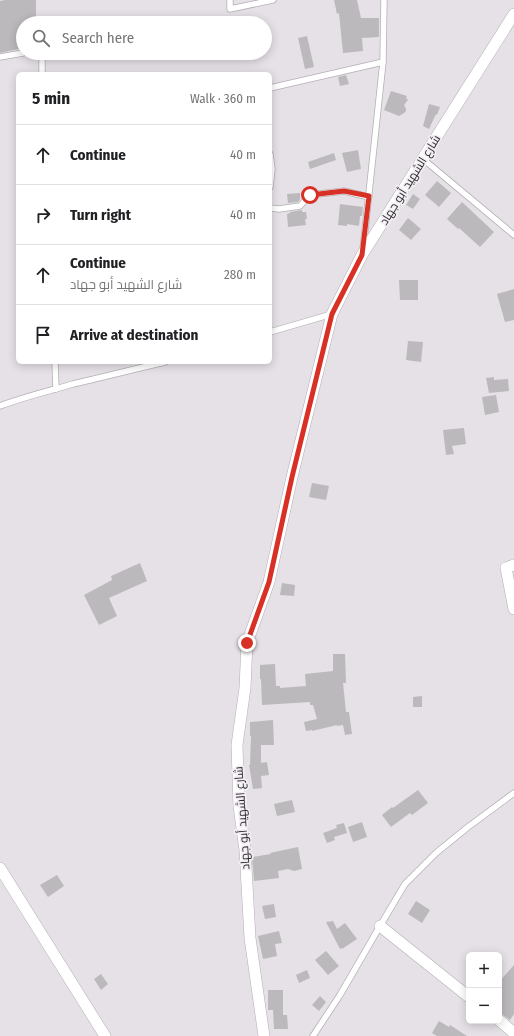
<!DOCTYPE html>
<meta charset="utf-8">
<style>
:root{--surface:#fff;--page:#f6f6f6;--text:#202124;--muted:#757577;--line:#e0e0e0}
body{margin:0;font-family:"Fira Sans Condensed",Cairo,sans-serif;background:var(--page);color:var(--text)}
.controls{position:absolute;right:12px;bottom:12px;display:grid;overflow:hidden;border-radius:6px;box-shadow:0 2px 10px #0003}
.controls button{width:36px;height:36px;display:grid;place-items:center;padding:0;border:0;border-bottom:1px solid var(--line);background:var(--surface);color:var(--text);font:20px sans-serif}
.stop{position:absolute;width:12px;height:12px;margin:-9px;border:3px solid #d93025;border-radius:50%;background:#fff}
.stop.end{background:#d93025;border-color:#fff;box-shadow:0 1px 4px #0008}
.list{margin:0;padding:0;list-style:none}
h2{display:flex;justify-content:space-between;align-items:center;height:52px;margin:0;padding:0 16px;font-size:17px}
h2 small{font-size:13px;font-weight:400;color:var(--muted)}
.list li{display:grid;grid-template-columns:26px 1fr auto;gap:12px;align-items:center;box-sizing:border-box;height:60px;padding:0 16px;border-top:1px solid var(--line)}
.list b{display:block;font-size:15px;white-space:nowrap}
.list p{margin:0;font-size:13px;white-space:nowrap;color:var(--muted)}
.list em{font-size:13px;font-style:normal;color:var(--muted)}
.icon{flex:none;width:22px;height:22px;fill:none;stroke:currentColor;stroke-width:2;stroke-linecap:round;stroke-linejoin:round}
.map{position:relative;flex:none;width:514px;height:1036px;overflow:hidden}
.search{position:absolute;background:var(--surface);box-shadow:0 2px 10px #0003;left:16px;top:16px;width:256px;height:44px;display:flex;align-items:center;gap:10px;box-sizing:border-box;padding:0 14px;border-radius:22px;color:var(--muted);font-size:15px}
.panel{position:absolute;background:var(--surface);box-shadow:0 2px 10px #0003;left:16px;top:72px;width:256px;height:292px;border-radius:6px}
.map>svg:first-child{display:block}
.building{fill:#bcb9bd}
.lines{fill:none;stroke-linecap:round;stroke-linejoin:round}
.service-casing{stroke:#b3afb4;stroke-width:7}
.minor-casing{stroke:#b3afb4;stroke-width:12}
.service{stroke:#fff;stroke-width:5.5}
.minor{stroke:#fff;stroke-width:11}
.route{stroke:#d93025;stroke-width:5}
.labels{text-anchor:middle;stroke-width:3.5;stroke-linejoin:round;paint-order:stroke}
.street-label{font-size:12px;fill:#2c2b2d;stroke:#f2eef3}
</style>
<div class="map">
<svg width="514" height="1036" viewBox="0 0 514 1036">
<rect width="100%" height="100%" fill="#e5e1e6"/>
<g class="building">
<path d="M5,0h31v23h-13v25l-23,5v-52z"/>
<path d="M334,0h23l4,18h18v19l-17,1 1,13 -20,2 -4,-40 -2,1z"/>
<path d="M307,36l7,31 -9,2 -7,-31z"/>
<path d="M346,75l3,9 -9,2 -2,-9z"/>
<path d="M391,91l16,5 -1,2 2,2 -4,5 2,4v2l-2,2 -5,3 -15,-6z"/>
<path d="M429,104l11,3 -3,8 -1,-1 -7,15 -6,-3z"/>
<path d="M358,150l3,19 -14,3 -5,-19z"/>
<path d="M334,153l2,7 -26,9 -2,-7z"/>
<path d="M437,181l14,12 -12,14 -14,-12z"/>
<path d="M300,193v6l-2,3 -10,1 -1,-9z"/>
<path d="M413,194l7,5 -7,10 -7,-4z"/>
<path d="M462,202l32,30 -14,15 -21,-19 -1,1 -11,-10z"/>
<path d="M340,204l23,3 -1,9h-2l-1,10 -12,-2v2l-9,-1z"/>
<path d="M302,210v2h4l1,7h-2l1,6 -18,2 -1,-13 3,-1v-1z"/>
<path d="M408,218l13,11 -10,11 -12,-10z"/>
<path d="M399,280h19v20h-18z"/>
<path d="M514,289v31l-9,2 -8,-28z"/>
<path d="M408,341l15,1 -2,20 -15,-2z"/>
<path d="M494,377v3l14,-1 1,12 -20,2 -3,-15z"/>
<path d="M496,395l3,17 -14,3 -3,-18z"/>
<path d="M464,428l2,16 -14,2 2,8 -8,1 -3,-25z"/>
<path d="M312,483l17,3 -3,14 -17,-3z"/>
<path d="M140,563l7,18 -38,17 8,18 -18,9 -15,-30 28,-15 -1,-4z"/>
<path d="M282,583l13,2 -1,11 -14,-1z"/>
<path d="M333,654h12l1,29h-3l3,29h3l3,22 -7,1 -2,-10 -6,1v-1l-25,6v-1l-6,1 -2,-9 13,-3 -4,-14h-3v-3l-48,3 -1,-26h-1v-14l15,-1 1,22h4v2l26,-2 -1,-12 28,-3z"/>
<path d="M422,696v11h-9v-10z"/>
<path d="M273,720l1,25h-13v18l6,-1 2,13 -8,1 1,12 -9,1 -4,-24h1l1,-29h-1v-14z"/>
<path d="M418,790l10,13 -16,12 -2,-2 -19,14 -9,-12 10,-8 1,1z"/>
<path d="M292,800l3,12 -18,4 -3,-12z"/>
<path d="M362,822l5,15 -14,5 -5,-15z"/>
<path d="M344,823l3,10 -13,4 1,3 -8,3 -4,-10 14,-5 -1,-3z"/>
<path d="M298,847l4,22 -8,2 -6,-2 -10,2 1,7 -25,3 -2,-24 19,-3 -1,-1z"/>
<path d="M57,875l7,11 -16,11 -8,-12z"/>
<path d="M416,901l14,9 -8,13 -14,-9z"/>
<path d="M274,904l2,13 -11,2 -3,-13z"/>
<path d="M333,921l4,8 8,-6 12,16 -15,10v-1l-2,1 -14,-27z"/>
<path d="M279,931l3,12 -7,1 2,12 -14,3 -5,-23z"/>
<path d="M326,951l13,15 -11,9 -13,-15z"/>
<path d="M514,965v49l-4,6 -11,-8v-30z"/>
<path d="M307,970l3,8 -11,5 -3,-8z"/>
<path d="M101,974l7,10 -7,6 -7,-11z"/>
<path d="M268,990h15v25h4l1,14h-14l-1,-19h-5z"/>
<path d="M320,996l6,6 -7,9 -7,-6z"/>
<path d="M439,1021l10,6 1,-2 17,11h-30l-5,-3z"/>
</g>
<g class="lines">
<g class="service-casing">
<g id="service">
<path d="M230,0v9l43,-9"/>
<path d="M0,57l23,-4"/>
<path d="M42,74v-21"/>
<path d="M270,88l113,-26"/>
<path d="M270,154l2,15 -2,18"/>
<path d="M423,159l91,76"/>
<path d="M270,208l9,1 21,-3 10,-11 34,-4 25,6"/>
<path d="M363,249l20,-187 1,-62"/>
<path d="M270,332l62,-18"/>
<path d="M55,362l1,27"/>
<path d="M0,406c24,-9 49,-15 73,-22 31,-7 61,-15 92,-22"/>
<path d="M313,1036l27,-41 40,-69 25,-42 31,-31 32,-26 46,-34"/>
</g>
</g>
<g class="minor-casing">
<g id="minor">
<path d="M514,565l-8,3 8,41"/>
<path d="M0,868l105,168"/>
<path d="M380,926l89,71"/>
<path d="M499,1020l15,13"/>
<path d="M264,1036l-14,-98 -5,-88 -6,-44 -2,-61 8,-57 2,-45 22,-61 23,-105 40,-163 30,-59 152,-241"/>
</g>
</g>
<use href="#service" class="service"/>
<use href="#minor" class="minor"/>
</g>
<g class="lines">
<path class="route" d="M247,643l22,-61 23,-105 40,-163 30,-59 7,-59 -25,-5 -34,4"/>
</g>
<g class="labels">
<g class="street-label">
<text transform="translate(410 180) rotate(-58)" y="4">شارع الشهيد أبو جهاد</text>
<text transform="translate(242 818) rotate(-94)" y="4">شارع الشهيد أبو جهاد</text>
</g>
</g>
</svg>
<div class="controls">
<button>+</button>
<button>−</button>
</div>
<div class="stop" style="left:310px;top:195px"></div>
<div class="stop end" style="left:247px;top:643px"></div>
<div class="search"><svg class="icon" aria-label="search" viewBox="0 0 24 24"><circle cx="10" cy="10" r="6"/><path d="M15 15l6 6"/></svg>Search here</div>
<section class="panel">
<h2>5 min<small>Walk · 360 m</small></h2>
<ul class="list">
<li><svg class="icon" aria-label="ahead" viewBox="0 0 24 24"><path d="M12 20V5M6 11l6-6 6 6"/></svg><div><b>Continue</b></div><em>40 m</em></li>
<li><svg class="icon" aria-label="right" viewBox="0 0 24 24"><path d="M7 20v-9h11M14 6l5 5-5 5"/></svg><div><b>Turn right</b></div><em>40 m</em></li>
<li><svg class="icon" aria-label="ahead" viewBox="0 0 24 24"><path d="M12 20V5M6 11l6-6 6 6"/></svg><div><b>Continue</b><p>شارع الشهيد أبو جهاد</p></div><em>280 m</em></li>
<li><svg class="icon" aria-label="arrive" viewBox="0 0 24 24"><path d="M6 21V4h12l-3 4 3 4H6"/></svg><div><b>Arrive at destination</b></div></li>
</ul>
</section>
</div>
